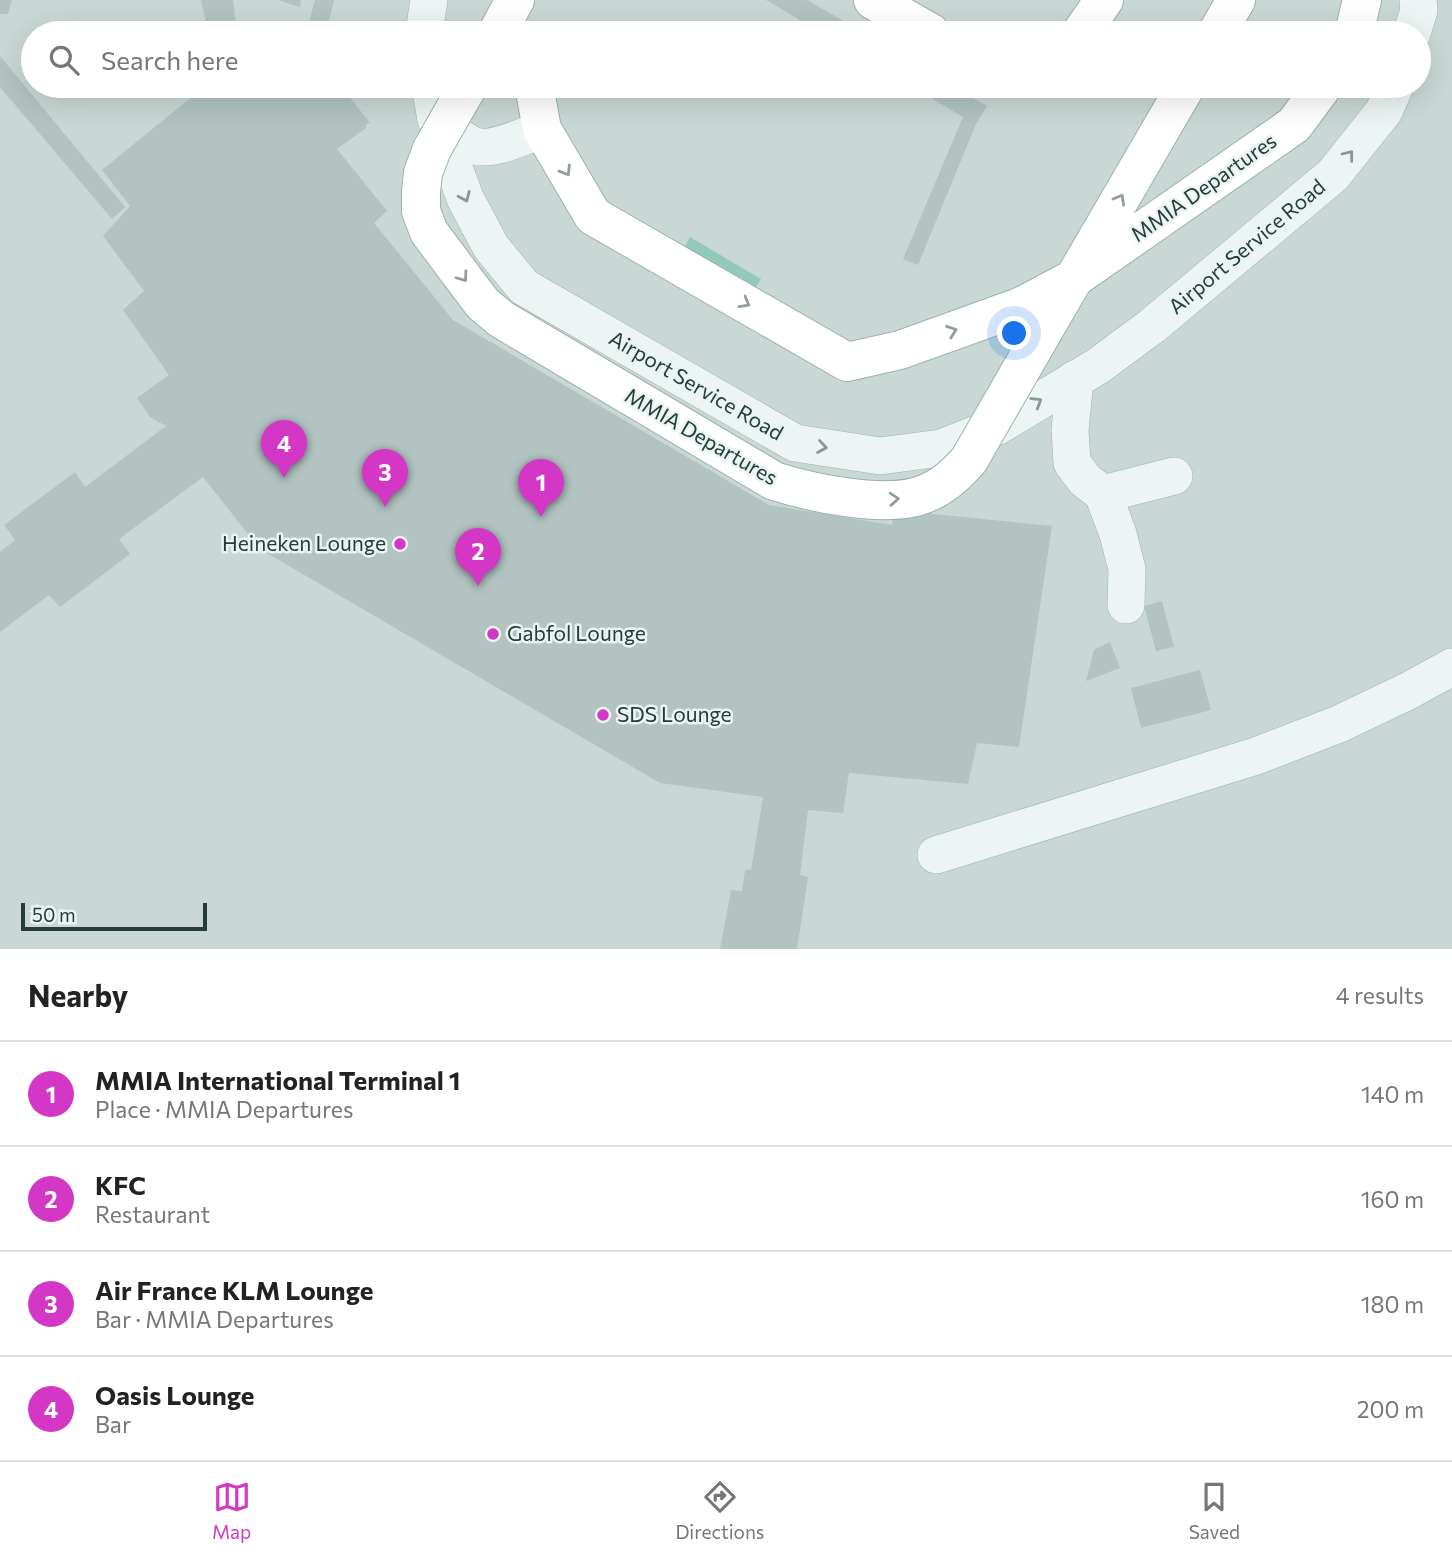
<!DOCTYPE html>
<meta charset="utf-8">
<style>
:root{--surface:#fff;--page:#f6f6f6;--text:#222;--muted:#767676;--line:#e0e0e0;--accent:#d437c6}
body{margin:0;font-family:Commissioner,sans-serif;background:var(--page);color:var(--text)}
.scale{position:absolute;left:21px;bottom:18px;width:186px;box-sizing:border-box;padding-left:7px;border:4px solid #243d39;border-top:0;font-size:19px;line-height:24px;white-space:nowrap;color:#243d39;-webkit-text-stroke:5px #eaf4f2;paint-order:stroke}
.you{position:absolute;left:1015px;top:334px;width:24px;height:24px;margin:-18px;border:5px solid #fff;border-radius:50%;background:#1a73e8;box-shadow:0 0 0 10px #1a73e833}
.badge{display:grid;place-items:center;width:46px;height:46px;border-radius:50%;background:var(--accent);color:#fff;font-size:23px;font-weight:700}
.pin{position:absolute;translate:-50% -58px;filter:drop-shadow(0 2px 4px #0008)}
.pin::after{content:'';position:absolute;top:37px;width:24px;height:21px;background:inherit;clip-path:polygon(0 0,100% 0,50% 100%)}
.list{margin:0;padding:0;list-style:none}
h2{display:flex;justify-content:space-between;align-items:center;height:91px;margin:0;padding:0 28px;font-size:30px}
h2 small{font-size:23px;font-weight:400;color:var(--muted)}
.list li{display:grid;grid-template-columns:46px 1fr auto;gap:21px;align-items:center;box-sizing:border-box;height:105px;padding:0 28px;border-top:2px solid var(--line)}
.list b{display:block;font-size:26px;white-space:nowrap}
.list p{margin:0;font-size:23px;white-space:nowrap;color:var(--muted)}
.list em{font-size:23px;font-style:normal;color:var(--muted)}
.icon{flex:none;width:38px;height:38px;fill:none;stroke:currentColor;stroke-width:2;stroke-linecap:round;stroke-linejoin:round}
.map{position:relative;flex:none;width:1452px;height:949px;overflow:hidden}
.search{position:absolute;background:var(--surface);box-shadow:0 7px 28px #0002;left:21px;right:21px;top:21px;height:77px;display:flex;align-items:center;gap:18px;box-sizing:border-box;padding:0 24px;border-radius:38px;color:var(--muted);font-size:26px}
.sheet{height:511px;background:var(--surface)}
nav{display:flex;justify-content:space-around;align-items:center;box-sizing:border-box;height:98px;border-top:2px solid var(--line);background:var(--surface);font-size:19px;color:var(--muted)}
nav a{display:grid;justify-items:center;gap:4px}
nav .on{color:var(--accent)}
.map>svg:first-child{display:block}
.built{fill:#c9d8d5;fill-rule:evenodd}
.water{fill:#93c9bb}
.building{fill:#b2c3c1}
.lines{fill:none;stroke-linecap:round;stroke-linejoin:round}
.minor-casing{stroke:#a0b0ad;stroke-width:38}
.major-casing{stroke:#9ab2ae;stroke-width:40}
.minor{stroke:#edf4f4;stroke-width:37}
.major{stroke:#fff;stroke-width:38}
.major-bridge-casing{stroke:#9ab2ae;stroke-width:40;stroke-linecap:butt}
.major-bridge{stroke:#fff;stroke-width:38}
.oneway{stroke:#889896}
.oneway2{stroke:#929e9c}
.poi-dot{fill:#d437c6;stroke:#eaf4f2;stroke-width:2.5}
.labels{text-anchor:middle;stroke-width:5;stroke-linejoin:round;paint-order:stroke}
.street-label{font-size:21px;fill:#243d39;stroke:#eaf4f2}
.poi-label{font-size:21px;fill:#243d39;stroke:#eaf4f2;text-anchor:start}
</style>
<div class="map">
<svg width="1452" height="949" viewBox="0 0 1452 949">
<rect width="100%" height="100%" fill="#dbe6e4"/>
<path class="built" d="M0,0h1452v949h-1452zM33,33h1386v53h-1386z"/>
<path class="water" d="M690,237l71,42 -18,29 -70,-41z"/>
<g class="building">
<path d="M0,0h12l-4,14h-8z"/>
<path d="M201,0h32l4,33h-29z"/>
<path d="M278,0h23l-1,7z"/>
<path d="M315,0h19l-8,33h-40l23,-11z"/>
<path d="M766,0h41l57,33h-42z"/>
<path d="M0,56l125,151 -13,12 -112,-132z"/>
<path d="M205,86h136l29,37 -4,1v4l-29,21 50,62 -13,12 79,97 316,185 123,20 1,-15 159,16 -33,221 -42,-4 -9,41 -119,-11 -6,40 -35,-3 -8,65 8,2 -11,72h-77l11,-59 11,1 3,-21h6l12,-73 -103,-14 -400,-234 -57,-72 -84,62 11,15 -70,53 -11,-12 -49,37v-80l15,-12 -11,-15 71,-53 10,15 81,-61 -16,-9 -13,-19 32,-23 -46,-65 21,-19 -41,-55 27,-30 -28,-36z"/>
<path d="M911,86h41l35,20 -11,18 -58,141 -15,-6 60,-142z"/>
<path d="M1162,601l12,46 -18,4 -12,-45z"/>
<path d="M1110,642l10,26 -34,13 8,-31z"/>
<path d="M1200,670l11,40 -70,18 -10,-40z"/>
</g>
<g class="lines">
<g class="minor-casing">
<g id="minor">
<path d="M424,33l5,-33"/>
<path d="M1412,33l7,-23 -1,-10"/>
<path d="M430,86l6,33 29,79 26,49 33,40 271,156 85,13 61,-8 57,-22 100,-60 54,-40 181,-151 51,-64 11,-25"/>
<path d="M436,119c11,8 24,20 36,26 18,8 52,-9 70,-16"/>
<path d="M1075,379l-5,51 2,33 13,17 18,14 15,40 9,35 -1,36"/>
<path d="M1103,494l71,-18"/>
<path d="M936,855l320,-99 83,-32 69,-33 44,-24"/>
</g>
</g>
<g class="major-casing">
<g id="major">
<path d="M873,0l58,33"/>
<path d="M497,33l18,-33"/>
<path d="M1081,33l23,-33"/>
<path d="M1217,33l19,-33"/>
<path d="M1354,33l8,-33"/>
<path d="M534,86l8,43 51,87 254,146 53,-12 122,-44 51,-27 221,-154 29,-39"/>
<path d="M1037,342l149,-256"/>
</g>
</g>
<use href="#minor" class="minor"/>
<use href="#major" class="major"/>
<g class="major-bridge-casing">
<path id="major-bridge" d="M468,86l-36,63 -9,24 -2,19v19l8,21 41,55 13,17 18,15 273,162c38,12 116,29 153,12 17,-7 30,-19 42,-33l68,-118"/>
</g>
<use href="#major-bridge" class="major-bridge"/>
</g>
<defs><path id="oneway-chevron" d="M-2-3.5L2.5 0L-2 3.5" fill="none" stroke-width="1.6" stroke-linecap="round" stroke-linejoin="round" transform="scale(1.75)"/></defs>
<g class="oneway">
<use href="#oneway-chevron" transform="translate(1349 155) rotate(-52)"/>
<use href="#oneway-chevron" transform="translate(465 197) rotate(66)"/>
<use href="#oneway-chevron" transform="translate(1037 402) rotate(-32)"/>
<use href="#oneway-chevron" transform="translate(822 447) rotate(9)"/>
</g>
<g class="oneway2">
<use href="#oneway-chevron" transform="translate(566 171) rotate(59)"/>
<use href="#oneway-chevron" transform="translate(1120 199) rotate(-60)"/>
<use href="#oneway-chevron" transform="translate(463 277) rotate(54)"/>
<use href="#oneway-chevron" transform="translate(745 303) rotate(30)"/>
<use href="#oneway-chevron" transform="translate(952 331) rotate(-20)"/>
<use href="#oneway-chevron" transform="translate(894 499) rotate(-4)"/>
</g>
<g class="poi-dot">
<circle cx="400" cy="544" r="7"/>
<circle cx="493" cy="634" r="7"/>
<circle cx="603" cy="715" r="7"/>
</g>
<g class="labels">
<g class="street-label">
<text transform="translate(1204 188) rotate(-35)" y="7">MMIA Departures</text>
<text transform="translate(1247 247) rotate(-40)" y="7">Airport Service Road</text>
<text transform="translate(696 386) rotate(30)" y="7">Airport Service Road</text>
<text transform="translate(701 437) rotate(30)" y="7">MMIA Departures</text>
</g>
<g class="poi-label">
<text x="386" y="551" text-anchor="end">Heineken Lounge</text>
<text x="507" y="641">Gabfol Lounge</text>
<text x="617" y="722">SDS Lounge</text>
</g>
</g>
</svg>
<div class="scale">50 m</div>
<div class="you"></div>
<div class="pin badge" style="left:541px;top:517px">1</div>
<div class="pin badge" style="left:478px;top:586px">2</div>
<div class="pin badge" style="left:385px;top:507px">3</div>
<div class="pin badge" style="left:284px;top:478px">4</div>
<div class="search"><svg class="icon" aria-label="search" viewBox="0 0 24 24"><circle cx="10" cy="10" r="6"/><path d="M15 15l6 6"/></svg>Search here</div>
</div>
<section class="sheet">
<h2>Nearby<small>4 results</small></h2>
<ul class="list">
<li><span class="badge">1</span><div><b>MMIA International Terminal 1</b><p>Place · MMIA Departures</p></div><em>140 m</em></li>
<li><span class="badge">2</span><div><b>KFC</b><p>Restaurant</p></div><em>160 m</em></li>
<li><span class="badge">3</span><div><b>Air France KLM Lounge</b><p>Bar · MMIA Departures</p></div><em>180 m</em></li>
<li><span class="badge">4</span><div><b>Oasis Lounge</b><p>Bar</p></div><em>200 m</em></li>
</ul>
</section>
<nav>
<a class="on"><svg class="icon" aria-label="map" viewBox="0 0 24 24"><path d="M3 6l6-2 6 2 6-2v14l-6 2-6-2-6 2zM9 4v14M15 6v14"/></svg>Map</a>
<a><svg class="icon" aria-label="directions" viewBox="0 0 24 24"><path d="M12 3l9 9-9 9-9-9zM9 14v-3h6M13 9l2 2-2 2"/></svg>Directions</a>
<a><svg class="icon" aria-label="saved" viewBox="0 0 24 24"><path d="M7 4h10v16l-5-4-5 4z"/></svg>Saved</a>
</nav>
